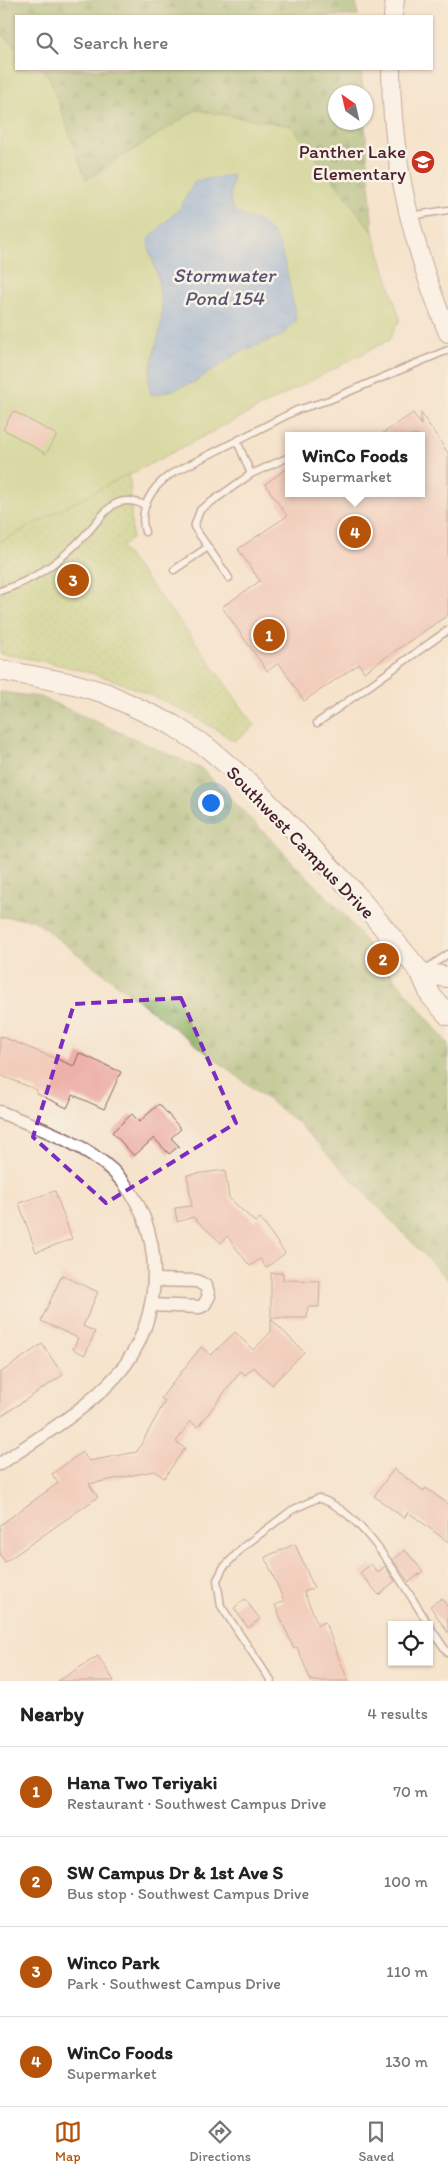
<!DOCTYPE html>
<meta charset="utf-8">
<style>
:root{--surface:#fff;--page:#f6f6f6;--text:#222;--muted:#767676;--line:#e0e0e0;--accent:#b45309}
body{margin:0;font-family:Itim,sans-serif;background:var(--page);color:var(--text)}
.controls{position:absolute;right:15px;bottom:15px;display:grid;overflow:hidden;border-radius:0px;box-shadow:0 1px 4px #0004}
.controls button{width:45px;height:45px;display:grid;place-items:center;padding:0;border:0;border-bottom:1px solid var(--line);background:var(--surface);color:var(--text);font:25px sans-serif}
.compass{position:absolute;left:328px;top:85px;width:45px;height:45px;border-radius:50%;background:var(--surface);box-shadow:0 1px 4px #0004;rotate:326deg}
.you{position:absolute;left:210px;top:802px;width:18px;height:18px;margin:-12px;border:4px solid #fff;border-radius:50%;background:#1a73e8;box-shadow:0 0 0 8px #1a73e833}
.badge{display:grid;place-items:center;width:32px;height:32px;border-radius:50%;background:var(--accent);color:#fff;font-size:16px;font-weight:700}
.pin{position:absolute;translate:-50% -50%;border:2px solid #fff;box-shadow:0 1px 5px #0006}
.popup{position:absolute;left:285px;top:432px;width:140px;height:65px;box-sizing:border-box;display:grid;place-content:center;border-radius:0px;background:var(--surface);filter:drop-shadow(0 1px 4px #0005);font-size:16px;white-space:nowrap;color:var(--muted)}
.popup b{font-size:19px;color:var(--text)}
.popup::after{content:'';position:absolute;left:50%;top:100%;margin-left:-10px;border:10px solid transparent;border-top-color:var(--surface)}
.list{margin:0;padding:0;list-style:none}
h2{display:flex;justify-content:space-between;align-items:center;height:65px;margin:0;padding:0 20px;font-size:21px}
h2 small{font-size:16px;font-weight:400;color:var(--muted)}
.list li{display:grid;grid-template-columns:32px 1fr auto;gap:15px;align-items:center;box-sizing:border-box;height:90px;padding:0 20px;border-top:1px solid var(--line)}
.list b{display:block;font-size:19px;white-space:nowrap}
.list p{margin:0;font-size:16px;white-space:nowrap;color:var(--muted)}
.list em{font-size:16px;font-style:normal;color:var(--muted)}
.icon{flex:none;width:28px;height:28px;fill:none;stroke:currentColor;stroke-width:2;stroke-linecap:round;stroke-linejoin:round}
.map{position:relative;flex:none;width:448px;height:1681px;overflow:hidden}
.search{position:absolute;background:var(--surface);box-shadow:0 1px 4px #0004;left:15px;right:15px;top:15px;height:55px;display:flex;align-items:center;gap:12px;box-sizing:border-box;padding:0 18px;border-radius:0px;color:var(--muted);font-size:19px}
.sheet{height:425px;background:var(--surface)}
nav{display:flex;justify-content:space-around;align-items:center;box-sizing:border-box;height:70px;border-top:1px solid var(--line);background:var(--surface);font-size:14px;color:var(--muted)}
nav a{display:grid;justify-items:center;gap:2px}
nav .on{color:var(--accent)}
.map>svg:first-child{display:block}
.green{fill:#b4cd73;stroke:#7f764f}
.forest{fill:url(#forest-firs);stroke:#6c6848}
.park{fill:url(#park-dots);stroke:#7f764f}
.water{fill:url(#water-ripples);stroke:#5c6083}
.building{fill:#edb1a9}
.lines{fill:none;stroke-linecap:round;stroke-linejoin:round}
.lane-casing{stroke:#866463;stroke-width:9}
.street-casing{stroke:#866463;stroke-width:15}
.secondary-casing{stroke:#866463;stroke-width:20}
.primary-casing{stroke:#866463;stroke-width:22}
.lane{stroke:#fff;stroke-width:6}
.street{stroke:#fff;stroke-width:12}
.secondary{stroke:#fff;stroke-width:18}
.primary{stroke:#fff;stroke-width:20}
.marked{fill:none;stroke:#7b2cbf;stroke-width:4;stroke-dasharray:10 6;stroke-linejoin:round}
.labels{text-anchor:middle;stroke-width:5;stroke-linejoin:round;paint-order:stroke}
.poi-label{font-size:19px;fill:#4a1f2b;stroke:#f7f3e8;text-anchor:end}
.street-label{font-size:19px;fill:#4a1f2b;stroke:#f7f3e8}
.water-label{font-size:20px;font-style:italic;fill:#595371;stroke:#f7f3e8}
</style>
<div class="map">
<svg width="448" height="1681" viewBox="0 0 448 1681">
<defs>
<pattern id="forest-firs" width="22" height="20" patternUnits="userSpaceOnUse" patternTransform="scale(1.25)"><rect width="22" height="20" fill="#8fb065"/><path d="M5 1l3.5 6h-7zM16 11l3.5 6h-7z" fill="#778f53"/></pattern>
<pattern id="park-dots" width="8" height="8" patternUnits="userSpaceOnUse" patternTransform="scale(1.25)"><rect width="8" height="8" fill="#b4cd73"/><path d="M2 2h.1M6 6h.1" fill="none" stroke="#9cb064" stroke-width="1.8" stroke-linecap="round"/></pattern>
<pattern id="water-ripples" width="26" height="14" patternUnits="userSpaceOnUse" patternTransform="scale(1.25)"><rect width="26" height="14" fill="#6fa2db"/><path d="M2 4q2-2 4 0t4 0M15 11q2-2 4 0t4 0" fill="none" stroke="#5d83b2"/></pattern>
</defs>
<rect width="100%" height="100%" fill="#f7f3e8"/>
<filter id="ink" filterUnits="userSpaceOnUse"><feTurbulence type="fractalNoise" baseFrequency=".02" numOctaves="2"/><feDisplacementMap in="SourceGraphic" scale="10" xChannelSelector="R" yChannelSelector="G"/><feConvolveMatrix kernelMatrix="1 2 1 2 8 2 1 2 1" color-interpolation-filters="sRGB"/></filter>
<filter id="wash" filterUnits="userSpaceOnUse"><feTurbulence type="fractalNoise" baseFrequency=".0096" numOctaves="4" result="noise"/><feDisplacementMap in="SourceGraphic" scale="20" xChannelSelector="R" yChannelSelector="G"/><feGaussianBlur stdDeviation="1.12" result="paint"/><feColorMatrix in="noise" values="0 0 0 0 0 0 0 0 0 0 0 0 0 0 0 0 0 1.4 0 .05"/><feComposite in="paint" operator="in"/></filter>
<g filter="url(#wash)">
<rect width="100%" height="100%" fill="#f5e3cc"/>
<path class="green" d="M0,32l16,15v22h25l8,7 37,103 110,-69 96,16 81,106 27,87 -11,21 -389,202z"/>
<g class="forest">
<path d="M0,0h356l2,16h-342v31l-16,-15z"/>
<path d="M41,69h320l2,23h-27v30l29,1 8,109 -81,-106 -96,-16 -110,70 -37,-104z"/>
<path d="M0,692l41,5 161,72 138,141 108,134v236l-151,-158 -265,-203 -32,-2z"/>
</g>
<path class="park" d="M130,473l2,66 -11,8 73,93 61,86 -21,15c-74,-49 -146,-75 -234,-87v-112z"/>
<path class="water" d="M233,175c-12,60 23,27 43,64 11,20 13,49 19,72l1,10 -14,15 -42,16 -45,30 -25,9 -18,4c-10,-9 7,-57 9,-70 2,-18 -1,-36 -5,-54 -3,-11 -9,-22 -7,-33l31,-30 15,-27z"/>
<g id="blocks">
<g class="building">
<path d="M13,411l44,24 -11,19 -43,-25z"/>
<path d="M413,413l8,12v-12l27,40v162l-84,57 -5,-8 -55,37 -25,-38 -12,8 -45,-64 38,-26 -22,-32 49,-33 -22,-32 24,-17v26h132v-57h-42z"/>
<path d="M0,1036l74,30 5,-13 42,19 -17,37 -31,-14 -6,13 -31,-15 1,-3 -37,-15z"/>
<path d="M159,1104l22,25 -10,9 8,8 -10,8 -15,-16 -20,18 -22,-24 20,-18 7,8z"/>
<path d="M225,1170l4,28 26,24 5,-4 25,35 -19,15 -6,-9 -10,7 -23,-30 -6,7 -28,-26 -16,5 -2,-14 17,-2 -5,-31z"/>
<path d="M55,1191l17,48 -36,13 -17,-49z"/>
<path d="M271,1273h12v7l37,1 -1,26h-11l-1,11h-36z"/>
<path d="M62,1275l36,17 -15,34 12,6 -10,23 -12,-6 5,-11 -37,-17z"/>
<path d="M271,1319l33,33 -32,33 -18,-18 -9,8 -4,-4 -43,56 -8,-6 -14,21 9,6 -21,30 -10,-7 -65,13 9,13 -93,65 -5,-7v-30l58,-42 -6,-9 30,-22 7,9 48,-9 28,-51 -4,-3 40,-51 10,8 24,-23 18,18 18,-18z"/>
<path d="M42,1344l21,31 -63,42v-44z"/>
<path d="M394,1469l30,22 2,-3 22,16v38l-40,-30 -4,6 -30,-22z"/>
<path d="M295,1544l19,44 -10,4 14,33 7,-3 23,59h-37l-14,-34 -3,2 -19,-44 9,-4 -19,-44z"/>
<path d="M405,1550l18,21 -14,11 -16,-22z"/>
<path d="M371,1564l7,9 7,-7 10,15 -16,14 -19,-22z"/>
<path d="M442,1598l6,10v25l-18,-27z"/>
<path d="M245,1599l15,20 -12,9 -14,-20z"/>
<path d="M98,1656l16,25h-56z"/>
</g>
</g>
</g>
<g filter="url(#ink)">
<use href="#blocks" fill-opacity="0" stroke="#866463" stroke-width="1"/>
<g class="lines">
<g class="lane-casing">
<g id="lane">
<path d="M410,216l38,-6"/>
<path d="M237,441l14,33"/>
<path d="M145,532c-7,-24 7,-45 26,-58l126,-64 32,-10 119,-50"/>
<path d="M208,547l21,31"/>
<path d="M174,570l34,-23 -14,-20 6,-17 51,-36 38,-17"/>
<path d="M0,591c35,-11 61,-30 86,-57 9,-9 18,-24 29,-30 10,-6 21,-2 30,1"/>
<path d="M317,723l131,-93"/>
<path d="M426,969l22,-15"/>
<path d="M271,1681l-50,-75 -4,-26 6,-12 20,-21 49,-37 26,-12c53,15 97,112 130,155"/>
</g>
</g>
<g class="street-casing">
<g id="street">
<path d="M0,1112c39,16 82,30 113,59 55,53 53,149 4,204 -32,36 -78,62 -117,89"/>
<path d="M151,1305l49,2 4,-2 5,-9 -3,-10 -9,-5 -43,-1"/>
</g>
</g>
<g class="secondary-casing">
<g id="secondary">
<path d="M393,16l2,-16"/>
<path d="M391,69c0,91 22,180 57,264"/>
</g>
</g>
<g class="primary-casing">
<g id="primary">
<path d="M0,670l74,14 31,9 66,31 37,24 42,36 103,107 68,82 10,23 17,19"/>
<path d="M421,973l27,4"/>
</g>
</g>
<use href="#lane" class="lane"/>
<use href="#street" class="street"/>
<use href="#secondary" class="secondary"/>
<use href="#primary" class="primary"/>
</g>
</g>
<path d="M0 0H448V1681H0ZM181,998l55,125 -130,80 -73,-66 41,-133z" fill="#f5e3cc" fill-opacity=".55" fill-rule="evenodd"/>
<path class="marked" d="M181,998l55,125 -130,80 -73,-66 41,-133z"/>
<defs>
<g id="school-disc" transform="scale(1.25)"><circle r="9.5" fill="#c8321e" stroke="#f7f3e8"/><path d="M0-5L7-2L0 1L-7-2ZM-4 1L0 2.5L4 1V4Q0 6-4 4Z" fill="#fff"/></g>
</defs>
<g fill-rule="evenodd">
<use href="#school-disc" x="423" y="162"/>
</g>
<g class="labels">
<g class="poi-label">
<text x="406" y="158">Panther Lake<tspan x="406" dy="22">Elementary</tspan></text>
</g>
<g class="street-label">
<text transform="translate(301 842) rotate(46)" y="7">Southwest Campus Drive</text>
</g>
<g class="water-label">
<text x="224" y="282">Stormwater<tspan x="224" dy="23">Pond 154</tspan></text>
</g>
</g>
</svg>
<div class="controls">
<button><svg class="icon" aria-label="locate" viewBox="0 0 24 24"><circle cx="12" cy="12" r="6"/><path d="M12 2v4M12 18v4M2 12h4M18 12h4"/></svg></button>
</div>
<svg class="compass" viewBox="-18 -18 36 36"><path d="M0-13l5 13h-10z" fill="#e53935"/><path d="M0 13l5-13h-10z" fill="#767676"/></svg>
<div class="you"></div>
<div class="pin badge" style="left:269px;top:635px">1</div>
<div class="pin badge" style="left:383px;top:959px">2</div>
<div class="pin badge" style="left:73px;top:580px">3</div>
<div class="pin badge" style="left:355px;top:532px">4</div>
<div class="popup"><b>WinCo Foods</b>Supermarket</div>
<div class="search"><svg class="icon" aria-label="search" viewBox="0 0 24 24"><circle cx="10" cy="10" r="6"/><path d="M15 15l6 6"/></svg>Search here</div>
</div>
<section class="sheet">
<h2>Nearby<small>4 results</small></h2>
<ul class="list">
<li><span class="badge">1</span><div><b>Hana Two Teriyaki</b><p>Restaurant · Southwest Campus Drive</p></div><em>70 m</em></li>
<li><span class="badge">2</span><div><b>SW Campus Dr &amp; 1st Ave S</b><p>Bus stop · Southwest Campus Drive</p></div><em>100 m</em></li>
<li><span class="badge">3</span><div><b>Winco Park</b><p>Park · Southwest Campus Drive</p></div><em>110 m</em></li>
<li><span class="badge">4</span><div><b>WinCo Foods</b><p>Supermarket</p></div><em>130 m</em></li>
</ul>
</section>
<nav>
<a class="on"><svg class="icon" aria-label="map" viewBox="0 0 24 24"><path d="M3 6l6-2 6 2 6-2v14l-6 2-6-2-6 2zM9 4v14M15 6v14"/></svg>Map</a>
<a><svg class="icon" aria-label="directions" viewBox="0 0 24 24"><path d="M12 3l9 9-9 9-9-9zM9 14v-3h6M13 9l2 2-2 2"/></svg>Directions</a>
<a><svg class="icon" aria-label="saved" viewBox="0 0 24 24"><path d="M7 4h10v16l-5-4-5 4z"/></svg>Saved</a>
</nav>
